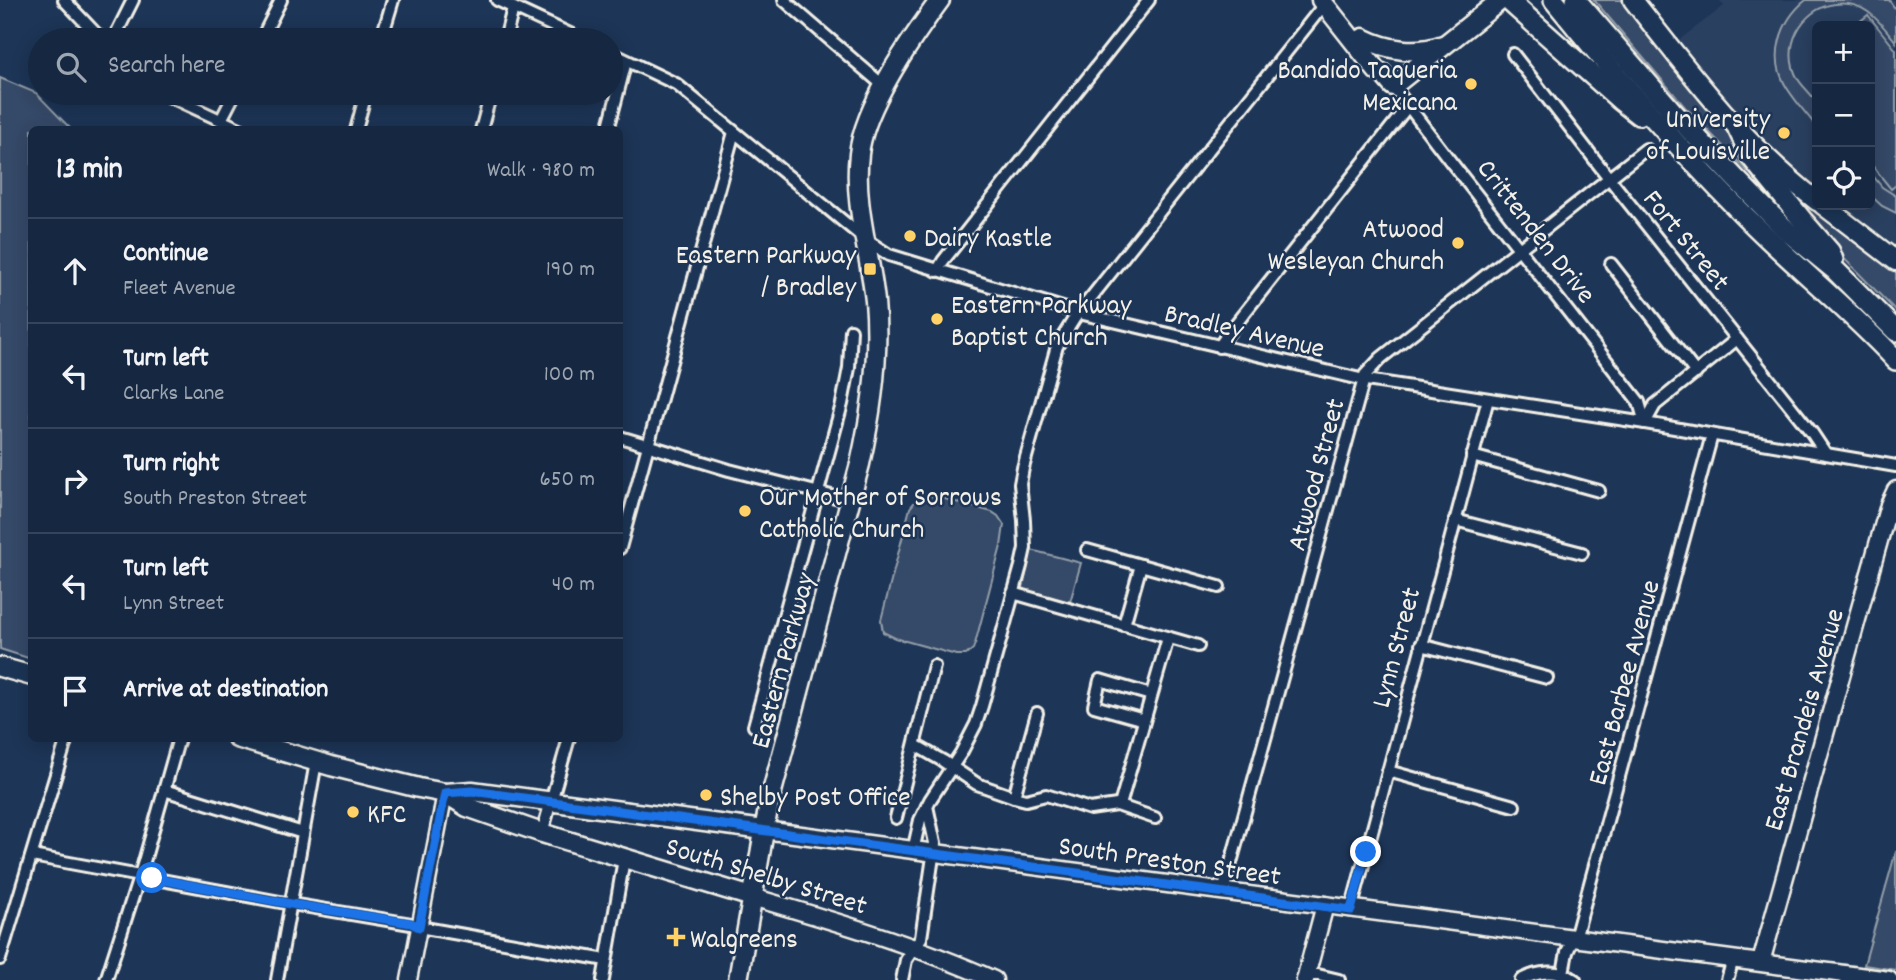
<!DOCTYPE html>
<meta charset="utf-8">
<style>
:root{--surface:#162841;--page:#1f3048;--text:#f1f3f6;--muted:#9ea6b1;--line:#35445a}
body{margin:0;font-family:Dekko,sans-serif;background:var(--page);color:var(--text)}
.controls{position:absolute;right:21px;top:21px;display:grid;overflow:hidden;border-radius:10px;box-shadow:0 4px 18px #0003}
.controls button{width:63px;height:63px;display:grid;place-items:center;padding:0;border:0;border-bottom:2px solid var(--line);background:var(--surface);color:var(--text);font:35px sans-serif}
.stop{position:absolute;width:21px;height:21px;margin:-16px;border:5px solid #1a73e8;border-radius:50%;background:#fff}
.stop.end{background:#1a73e8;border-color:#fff;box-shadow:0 2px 7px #0008}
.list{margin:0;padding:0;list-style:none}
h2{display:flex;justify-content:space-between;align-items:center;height:91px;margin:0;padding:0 28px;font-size:30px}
h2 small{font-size:23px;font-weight:400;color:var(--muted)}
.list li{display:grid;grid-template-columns:46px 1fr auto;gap:21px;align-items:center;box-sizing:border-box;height:105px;padding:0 28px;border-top:2px solid var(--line)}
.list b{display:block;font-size:26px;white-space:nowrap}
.list p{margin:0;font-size:23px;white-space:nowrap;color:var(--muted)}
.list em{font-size:23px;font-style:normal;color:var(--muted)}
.icon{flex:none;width:38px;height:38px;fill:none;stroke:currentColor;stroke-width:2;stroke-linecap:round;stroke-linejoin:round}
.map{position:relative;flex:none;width:1896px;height:980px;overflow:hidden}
.search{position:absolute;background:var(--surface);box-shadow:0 4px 18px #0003;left:28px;top:28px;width:595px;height:77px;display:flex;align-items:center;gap:18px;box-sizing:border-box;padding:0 24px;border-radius:38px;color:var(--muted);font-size:26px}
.panel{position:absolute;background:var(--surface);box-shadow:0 4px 18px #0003;left:28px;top:126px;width:595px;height:616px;border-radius:10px}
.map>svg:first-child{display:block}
.built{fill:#2a4060}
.green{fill:#354a67;stroke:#949ea8;stroke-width:2}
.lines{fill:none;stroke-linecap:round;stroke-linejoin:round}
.minor-casing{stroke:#f4f1e8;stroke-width:16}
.tertiary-casing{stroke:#f4f1e8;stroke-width:19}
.secondary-casing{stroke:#f4f1e8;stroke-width:21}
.primary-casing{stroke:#f4f1e8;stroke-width:23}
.motorway-casing{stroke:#f4f1e8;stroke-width:24}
.minor{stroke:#1d3557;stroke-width:10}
.tertiary{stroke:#1d3557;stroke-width:14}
.secondary{stroke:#1d3557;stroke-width:16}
.primary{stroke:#1d3557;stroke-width:18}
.motorway{stroke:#1d3557;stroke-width:19}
.route{stroke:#1a73e8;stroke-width:9}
.poi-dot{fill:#ffd166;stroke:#1d3557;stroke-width:2.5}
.labels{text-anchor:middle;stroke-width:5;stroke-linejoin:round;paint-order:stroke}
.poi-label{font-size:28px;fill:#f4f1e8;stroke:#1d3557;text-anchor:start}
.street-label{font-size:28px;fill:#f4f1e8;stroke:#1d3557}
</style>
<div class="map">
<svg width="1896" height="980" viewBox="0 0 1896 980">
<rect width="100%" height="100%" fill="#1d3557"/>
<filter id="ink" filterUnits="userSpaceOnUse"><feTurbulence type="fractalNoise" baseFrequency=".0143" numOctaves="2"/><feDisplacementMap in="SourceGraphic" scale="14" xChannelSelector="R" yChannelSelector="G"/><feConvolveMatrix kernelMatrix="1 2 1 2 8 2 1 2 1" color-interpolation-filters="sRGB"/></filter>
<g filter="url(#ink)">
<path class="built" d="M1719,0h177v253l-62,-48h36v-179h-53v165l-48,-40 -35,-36 -59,-72 49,-37z"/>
<g class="green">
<path d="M1594,0h29l91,114 72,97 -101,-104z"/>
<path d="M1806,0h83l7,10v32c-17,-21 -31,-42 -61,-38 -34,4 -55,45 -37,75 5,9 17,17 19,26 2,7 0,16 0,22 -10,-12 -21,-25 -30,-39 -19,-30 -7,-67 19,-88z"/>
<path d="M1868,15l28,35v135l-5,4 -21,-26v-137h-16z"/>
<path d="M0,78l36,15 35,36 -39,1 -1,529 -31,-10z"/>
<path d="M1762,162l134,106v43l-86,-87z"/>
<path d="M1870,172l12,15 14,9v17l-14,-7 -12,-11z"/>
<path d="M923,496h11l58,16 6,4 6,9 -3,21 -26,98 -2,5 -7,6h-10l-61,-17 -12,-6 -2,-12 29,-112 7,-9z"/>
<path d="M1031,550l50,13 -11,39 -41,-10 -6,-4z"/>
<path d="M1896,851v119l-32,-5z"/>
</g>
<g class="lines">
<g class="minor-casing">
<g id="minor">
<path d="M64,0l38,40"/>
<path d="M497,0l86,40"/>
<path d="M784,0l101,87"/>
<path d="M113,40l20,-40"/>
<path d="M261,40l20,-40"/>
<path d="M381,40l12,-40"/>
<path d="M505,40l8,-32"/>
<path d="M611,53l65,31 190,156 23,15 190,58 281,66 285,44 251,43"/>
<path d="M1513,54l96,124 203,255 14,21"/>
<path d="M1393,86l58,76 188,240 6,21"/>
<path d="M162,93l80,37"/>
<path d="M221,120l14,-27"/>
<path d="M356,130l10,-37"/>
<path d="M481,130l10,-37"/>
<path d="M608,130l18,-69"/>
<path d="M1611,264l85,109"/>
<path d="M937,271l6,-10 206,-261"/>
<path d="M1219,347l8,-12 181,-229"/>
<path d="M1645,423l10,-18 82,-66"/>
<path d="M620,437l109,33 122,31"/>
<path d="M1472,456l127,35"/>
<path d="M1455,520l127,33"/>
<path d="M620,548l114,-416"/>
<path d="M1087,550l132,37"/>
<path d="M1013,593l185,53"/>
<path d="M1124,625l17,-60"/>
<path d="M1421,645l126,33"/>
<path d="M1144,720l-50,-14 6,-26 51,15"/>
<path d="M754,726l88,-322 7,-36 2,-38"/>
<path d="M915,745l28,16 34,23 37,13 12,3 20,-5 44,14 27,-4 38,13"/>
<path d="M1388,771l126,35"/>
<path d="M164,790l139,43"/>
<path d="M1014,797l23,-84"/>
<path d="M1120,805l48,-167"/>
<path d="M896,818l38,-152"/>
<path d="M542,833l27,-95"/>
<path d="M913,851l7,-31 10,-20 31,-47 15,-29 6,-18 39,-140 4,-18 -1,-28 -4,-36 3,-16 34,-122 17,-27 252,-317"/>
<path d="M32,856l259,48 120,20 8,3 187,33"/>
<path d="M1223,892l142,-517 16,-17 265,-209"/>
<path d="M1351,910l137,-511"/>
<path d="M0,959l67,-221"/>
<path d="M1563,973l4,-21 10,-21 135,-496"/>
<path d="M1306,975h12l21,5"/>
<path d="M106,980l37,-115 36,-127"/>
<path d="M277,980l39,-218"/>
<path d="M603,980l21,-121"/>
<path d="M902,980l4,-20 15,-22 14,-95 -8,-37"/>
<path d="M1521,980c17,-9 38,-11 54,0"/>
<path d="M1727,980l6,-21"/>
</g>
</g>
<g class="tertiary-casing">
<path id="tertiary" d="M409,980l36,-187"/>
</g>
<g class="secondary-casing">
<g id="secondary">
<path d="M764,830c375,50 750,101 1125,150"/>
<path d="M752,897c82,24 164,48 242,83"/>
<path d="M1761,962l128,-457 7,-15"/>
<path d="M1305,980l20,-75"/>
</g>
</g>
<g class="primary-casing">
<g id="primary">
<path d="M1321,0l56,71 5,2 11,13 108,-86"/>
<path d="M1633,0c56,72 111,145 184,201"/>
<path d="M1363,38c24,12 53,17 80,7"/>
<path d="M1823,205l73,56"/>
<path d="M0,667l32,9"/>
<path d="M237,738l94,28 88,22 26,5 27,-2 292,39"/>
<path d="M445,793l22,14 75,26 210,64"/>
<path d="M738,980l31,-177 91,-339c12,-53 20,-108 15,-163 -5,-48 -22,-98 -16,-147 5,-48 53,-116 81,-154"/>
</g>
</g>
<g class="motorway-casing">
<g id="motorway">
<path d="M1508,0l112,100 19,15"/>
<path d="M1554,0c59,73 121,145 187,212 50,51 107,96 155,148"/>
<path d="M1576,0l96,111 62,66 53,54 49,40 60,60"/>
<path d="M1738,129l14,29 51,63 27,31 3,8"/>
</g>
</g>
<use href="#minor" class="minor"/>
<use href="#tertiary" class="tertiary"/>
<use href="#secondary" class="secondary"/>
<use href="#primary" class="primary"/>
<use href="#motorway" class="motorway"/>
</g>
</g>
<g class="lines" filter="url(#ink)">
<path class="route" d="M152,878l139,26 120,19 8,4 26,-134 27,-2 879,119 15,-58"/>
</g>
<g class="poi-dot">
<circle cx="1471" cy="84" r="7"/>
<circle cx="1784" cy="133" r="7"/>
<circle cx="910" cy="236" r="7"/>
<circle cx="1458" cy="243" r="7"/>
<rect x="863" y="262" width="14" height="14" rx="3.5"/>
<circle cx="937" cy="319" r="7"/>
<circle cx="745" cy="511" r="7"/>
<circle cx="706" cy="795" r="7"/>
<circle cx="353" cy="812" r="7"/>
<path d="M672.5 926.5h7v7h7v7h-7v7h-7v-7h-7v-7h7z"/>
</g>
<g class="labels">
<g class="poi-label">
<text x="1457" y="78" text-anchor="end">Bandido Taqueria<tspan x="1457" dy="32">Mexicana</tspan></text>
<text x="1770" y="127" text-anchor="end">University<tspan x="1770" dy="32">of Louisville</tspan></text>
<text x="1444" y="237" text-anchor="end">Atwood<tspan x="1444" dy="32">Wesleyan Church</tspan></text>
<text x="924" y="246">Dairy Kastle</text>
<text x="856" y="263" text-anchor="end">Eastern Parkway<tspan x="856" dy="32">/ Bradley</tspan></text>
<text x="951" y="313">Eastern Parkway<tspan x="951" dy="32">Baptist Church</tspan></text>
<text x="759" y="505">Our Mother of Sorrows<tspan x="759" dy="32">Catholic Church</tspan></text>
<text x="720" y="805">Shelby Post Office</text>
<text x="367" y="822">KFC</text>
<text x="690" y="947">Walgreens</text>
</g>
<g class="street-label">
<text transform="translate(1538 230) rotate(52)" y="10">Crittenden Drive</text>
<text transform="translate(1688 239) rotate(51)" y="10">Fort Street</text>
<text transform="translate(1245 329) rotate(13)" y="10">Bradley Avenue</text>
<text transform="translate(1314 474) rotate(-75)" y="10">Atwood Street</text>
<text transform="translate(1394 647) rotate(-75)" y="10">Lynn Street</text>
<text transform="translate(781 660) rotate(-75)" y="10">Eastern Parkway</text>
<text transform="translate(1622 682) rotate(-75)" y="10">East Barbee Avenue</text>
<text transform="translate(1802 719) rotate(-74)" y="10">East Brandeis Avenue</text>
<text transform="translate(1170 859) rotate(8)" y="10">South Preston Street</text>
<text transform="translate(767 874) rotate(17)" y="10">South Shelby Street</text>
</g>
</g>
</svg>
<div class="controls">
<button>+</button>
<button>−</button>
<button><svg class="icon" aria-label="locate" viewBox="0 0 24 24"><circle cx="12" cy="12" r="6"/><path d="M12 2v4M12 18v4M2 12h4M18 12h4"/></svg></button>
</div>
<div class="stop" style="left:152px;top:878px"></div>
<div class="stop end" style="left:1366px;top:852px"></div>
<div class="search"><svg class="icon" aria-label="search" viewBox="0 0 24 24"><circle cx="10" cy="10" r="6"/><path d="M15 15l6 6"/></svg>Search here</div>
<section class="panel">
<h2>13 min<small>Walk · 980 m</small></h2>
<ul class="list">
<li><svg class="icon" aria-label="ahead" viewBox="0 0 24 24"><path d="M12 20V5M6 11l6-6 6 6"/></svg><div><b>Continue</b><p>Fleet Avenue</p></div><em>190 m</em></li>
<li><svg class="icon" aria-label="left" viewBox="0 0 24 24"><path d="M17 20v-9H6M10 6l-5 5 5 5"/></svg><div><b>Turn left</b><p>Clarks Lane</p></div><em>100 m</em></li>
<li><svg class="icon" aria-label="right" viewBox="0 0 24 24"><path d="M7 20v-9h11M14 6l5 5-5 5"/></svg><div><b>Turn right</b><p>South Preston Street</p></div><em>650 m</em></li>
<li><svg class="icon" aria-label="left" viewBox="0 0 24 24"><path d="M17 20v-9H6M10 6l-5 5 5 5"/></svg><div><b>Turn left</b><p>Lynn Street</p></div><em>40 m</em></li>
<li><svg class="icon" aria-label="arrive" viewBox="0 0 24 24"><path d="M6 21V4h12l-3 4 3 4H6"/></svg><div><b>Arrive at destination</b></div></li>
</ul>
</section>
</div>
